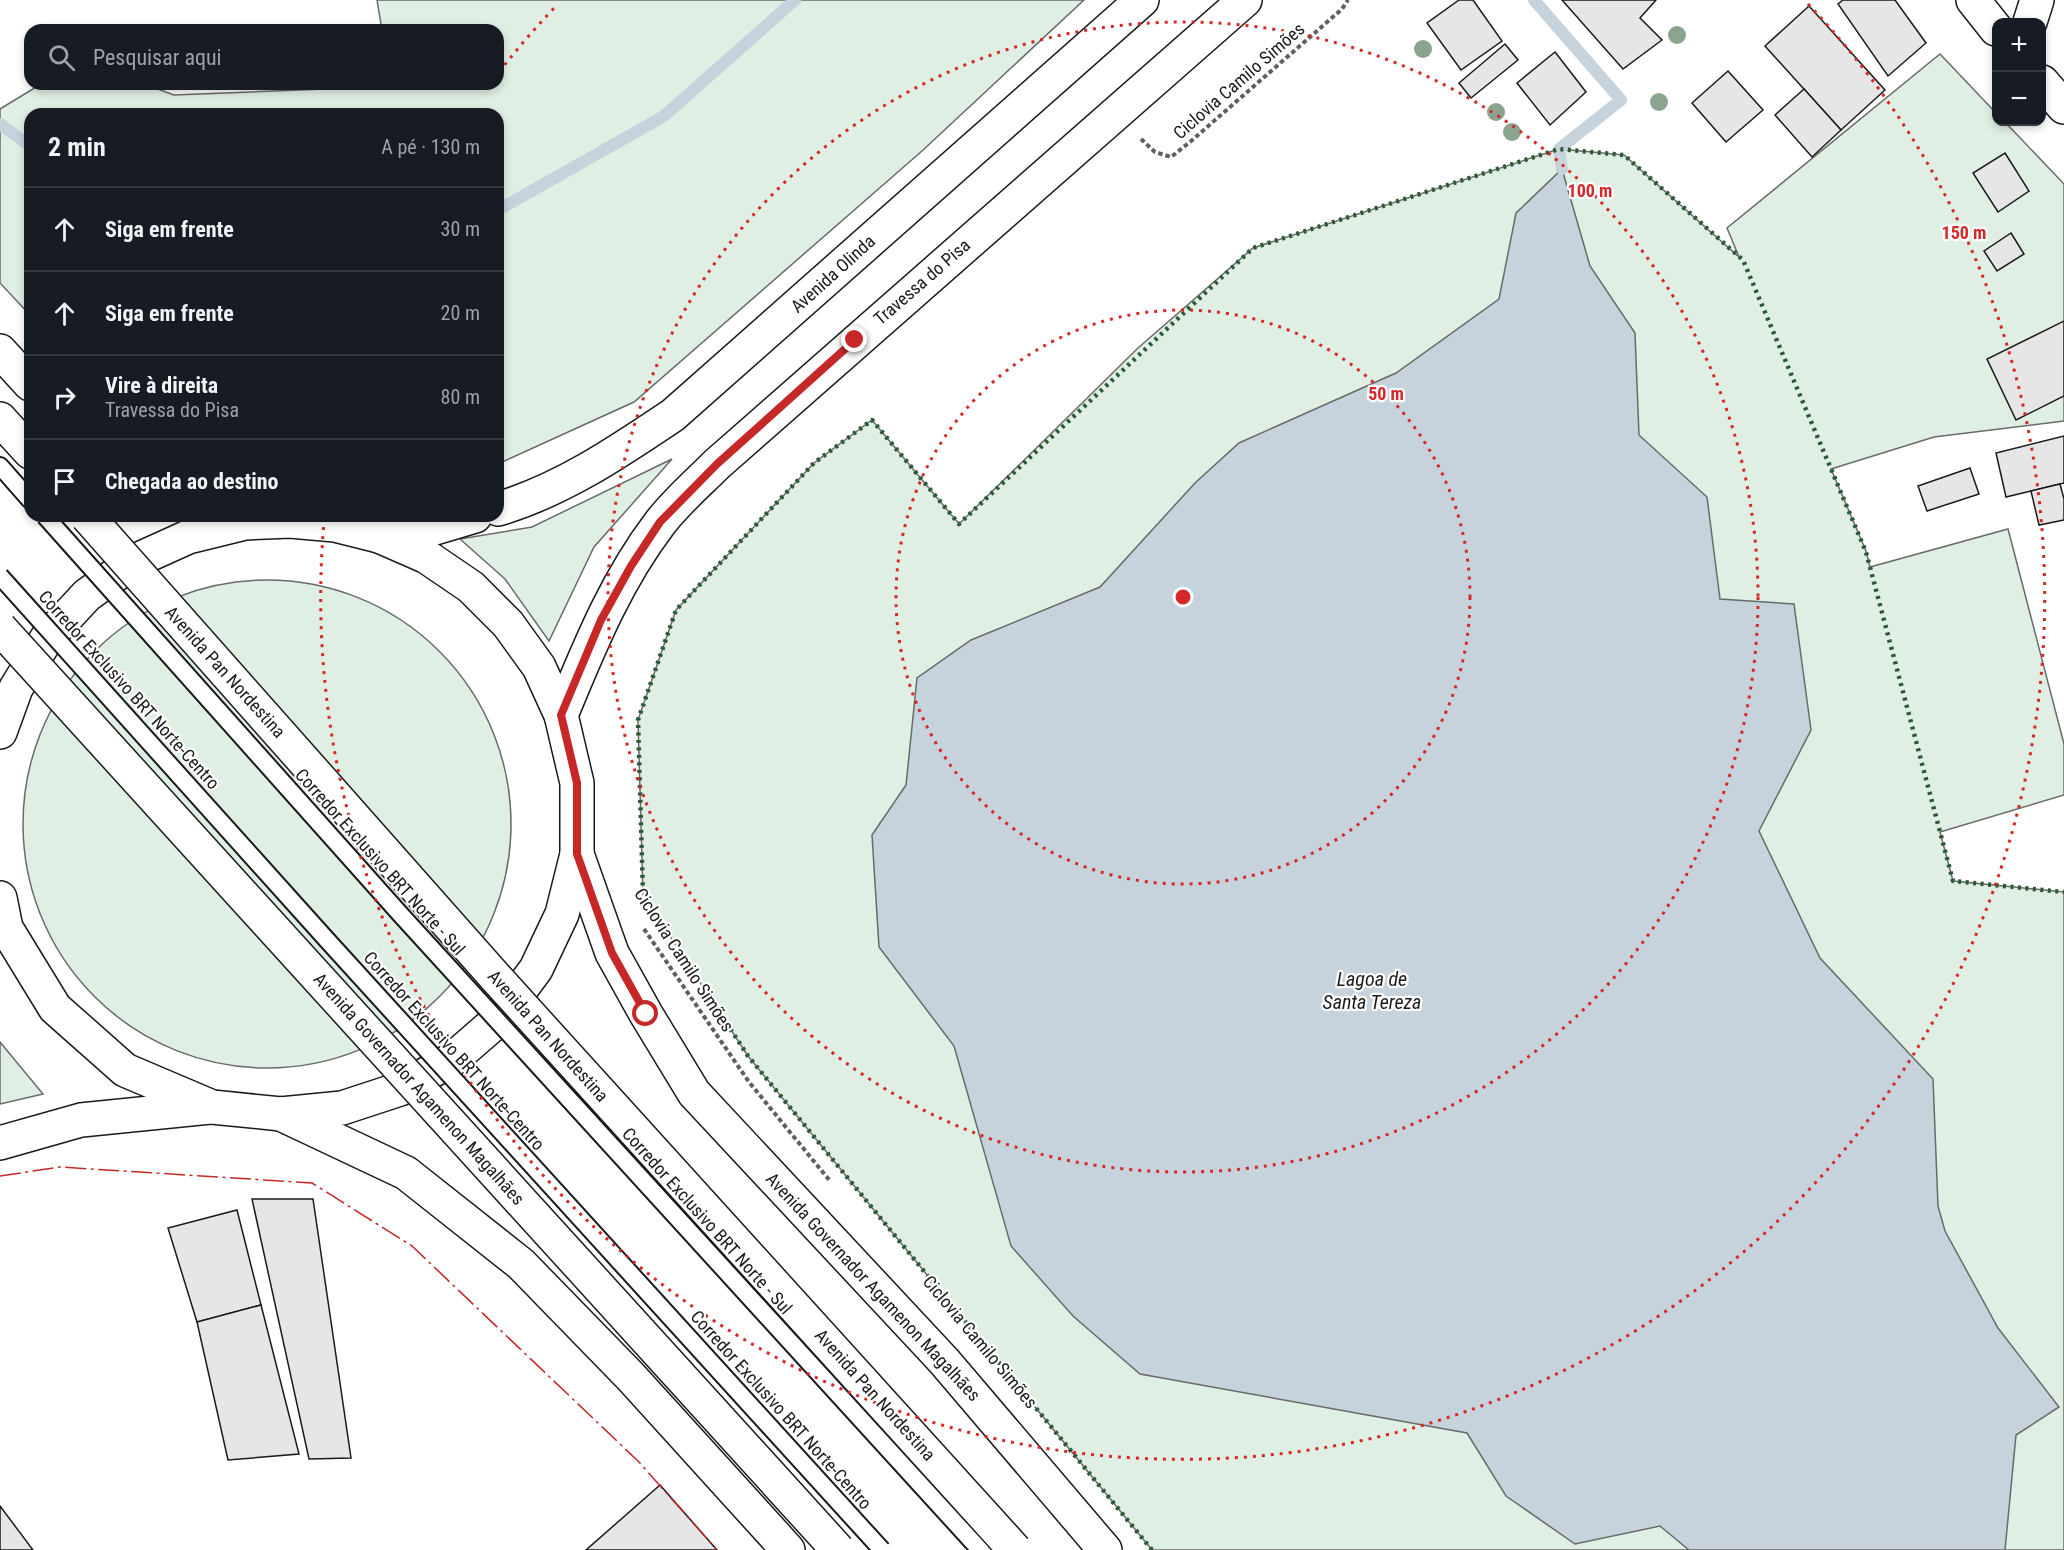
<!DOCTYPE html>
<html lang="pt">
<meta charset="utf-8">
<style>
:root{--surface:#171b24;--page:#20242c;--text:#f1f3f6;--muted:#9ea1a6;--line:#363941}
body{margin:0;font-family:"Roboto Condensed",sans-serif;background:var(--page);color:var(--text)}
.controls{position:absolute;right:18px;top:18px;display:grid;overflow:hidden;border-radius:12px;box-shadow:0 3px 9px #0003}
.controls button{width:54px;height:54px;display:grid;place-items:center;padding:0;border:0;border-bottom:2px solid var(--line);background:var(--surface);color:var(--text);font:30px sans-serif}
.stop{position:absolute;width:18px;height:18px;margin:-14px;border:4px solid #c62828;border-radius:50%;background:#fff}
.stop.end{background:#c62828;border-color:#fff;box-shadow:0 2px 6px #0008}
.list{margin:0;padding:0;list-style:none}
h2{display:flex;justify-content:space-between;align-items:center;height:78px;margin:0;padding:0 24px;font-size:26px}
h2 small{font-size:20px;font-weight:400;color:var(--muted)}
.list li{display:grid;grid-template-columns:39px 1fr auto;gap:18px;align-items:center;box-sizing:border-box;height:84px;padding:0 24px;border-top:2px solid var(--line)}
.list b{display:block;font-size:22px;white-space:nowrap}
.list p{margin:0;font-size:20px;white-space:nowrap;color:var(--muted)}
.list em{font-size:20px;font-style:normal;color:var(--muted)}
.icon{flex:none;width:33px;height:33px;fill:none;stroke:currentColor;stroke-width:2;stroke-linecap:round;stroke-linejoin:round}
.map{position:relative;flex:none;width:2064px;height:1550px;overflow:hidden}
.search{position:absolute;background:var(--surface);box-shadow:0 3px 9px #0003;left:24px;top:24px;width:480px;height:66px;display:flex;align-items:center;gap:15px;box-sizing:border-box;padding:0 21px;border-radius:18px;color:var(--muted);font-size:22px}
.panel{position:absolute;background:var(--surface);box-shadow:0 3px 9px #0003;left:24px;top:108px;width:480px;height:414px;border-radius:18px}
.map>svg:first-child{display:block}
.green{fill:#e0efe3;stroke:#6a6a6a;stroke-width:1.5}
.water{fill:#c6d2dc;stroke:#6a6a6a;stroke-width:1.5}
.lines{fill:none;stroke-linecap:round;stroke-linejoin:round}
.stream{stroke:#c6d2dc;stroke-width:12}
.building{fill:#e6e6e6;stroke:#1a1a1a;stroke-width:1.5}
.service-casing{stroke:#1a1a1a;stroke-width:20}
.minor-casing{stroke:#1a1a1a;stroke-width:36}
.primary-casing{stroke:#1a1a1a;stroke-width:36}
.trunk-casing{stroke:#1a1a1a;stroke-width:36}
.path{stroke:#5f5f5f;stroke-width:4;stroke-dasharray:4.5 3;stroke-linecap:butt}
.service{stroke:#fff;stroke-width:16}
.minor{stroke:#fff;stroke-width:33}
.primary{stroke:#fff;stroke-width:33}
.trunk{stroke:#fff;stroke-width:33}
.service-bridge-casing{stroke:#1a1a1a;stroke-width:20;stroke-linecap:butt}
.trunk-bridge-casing{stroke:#1a1a1a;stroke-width:36;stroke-linecap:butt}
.service-bridge{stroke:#fff;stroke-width:16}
.trunk-bridge{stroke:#fff;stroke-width:33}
.hedge{stroke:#2b5a34;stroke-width:4.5;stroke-dasharray:3 4.5;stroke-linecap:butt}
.power{stroke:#c62828;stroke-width:1.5;stroke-dasharray:21 4.5 3 4.5;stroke-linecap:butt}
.tree{fill:#8aa48f}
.route{stroke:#c62828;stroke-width:8}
.ring{fill:none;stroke:#d62828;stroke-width:3;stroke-dasharray:3 6}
.labels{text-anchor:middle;stroke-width:4.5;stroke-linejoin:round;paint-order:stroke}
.street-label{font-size:18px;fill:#1a1a1a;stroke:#fff}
.water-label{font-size:20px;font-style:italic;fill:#1a1a1a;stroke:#fff}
.centre{fill:#d62828;stroke:#fff;stroke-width:3}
.ring-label{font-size:18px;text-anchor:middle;font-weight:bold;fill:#d62828;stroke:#fff;stroke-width:4.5;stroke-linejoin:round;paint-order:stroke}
</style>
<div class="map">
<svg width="2064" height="1550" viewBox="0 0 2064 1550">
<rect width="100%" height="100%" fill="#fff"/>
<g class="green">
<path d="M377,0h707l-162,151 -288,251 -136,62v-350h-468v201l-30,-32v-174l41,-25h103l30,11 177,-7 3,-4h144v-54h-116z"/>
<path d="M1940,54l56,59v9h9l59,62v237l-130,16 -103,32 35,82 4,16 138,-38 56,215v51l-124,37 13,49 111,11v658h-912l-404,-494 -105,-161 -5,-175 38,-110 138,-147 58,-43 87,104 179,-176 115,-100 306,-99 65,6 115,102 -12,-29z"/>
<path d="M672,459l-78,88 -45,94 -44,-62 -45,-40 72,-12z"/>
<circle cx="267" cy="824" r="244"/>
<path d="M0,1042l43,52 -43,10z"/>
</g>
<path class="water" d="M1562,169l28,97 45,67 4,102 68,62 13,102 74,5 17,126 -52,101 61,127 113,121 5,127 7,25 53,97 61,79 -43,28 -11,115h-316l-29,-24 -85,18 -69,-48 -39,-63 -327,-59 -67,-58 -62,-70 -57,-200 -75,-99 -7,-112 34,-50 11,-107 54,-38 129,-53 95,-104 44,-40 157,-70 103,-74 17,-86z"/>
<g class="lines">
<g class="stream">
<path d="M1534,0l87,100 -62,49 3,20"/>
<path d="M0,124l30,22"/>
<path d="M498,210l166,-94 131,-116"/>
</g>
</g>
<g class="building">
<path d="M1459,0h14l29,41 -41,29 -34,-47z"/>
<path d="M1562,0h94l-16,18 22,22 -39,29z"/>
<path d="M1843,0h52l31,43 -38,33 -50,-72z"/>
<path d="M1809,6l76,84 -44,40 -76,-84z"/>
<path d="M1505,44l13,16 -47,38 -12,-15z"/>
<path d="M1555,52l31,40 -36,33 -33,-42z"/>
<path d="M1728,71l35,39 -37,32 -34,-39z"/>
<path d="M1804,89l37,41 -29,27 -37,-42z"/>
<path d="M2005,153l24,38 -31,21 -25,-39z"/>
<path d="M2011,233l13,21 -27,17 -13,-20z"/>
<path d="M2064,321v75l-48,24 -29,-61z"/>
<path d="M2064,436v47l-58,14 -10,-44z"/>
<path d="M1970,468l9,26 -52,17 -9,-25z"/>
<path d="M2060,484l4,15v21l-25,5 -8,-34z"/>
<path d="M252,1199h61l38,259 -42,1z"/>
<path d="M237,1210l24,95 -64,17 -29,-94z"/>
<path d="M261,1305l38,149 -71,6 -31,-138z"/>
<path d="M660,1485l57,65h-131z"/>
<path d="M0,1506l33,44h-33z"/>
</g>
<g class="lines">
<g class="service-casing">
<path id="service" d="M0,466l30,34"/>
</g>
<g class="minor-casing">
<path id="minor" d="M2030,22l7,-22"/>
</g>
<g class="primary-casing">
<g id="primary">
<path d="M1973,0l23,29"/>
<path d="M2042,82l22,25"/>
<path d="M0,351l30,33"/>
<path d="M498,509c64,-19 120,-57 175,-94l469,-415"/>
<path d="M379,536l56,-8 40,-12"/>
<path d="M561,715c28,-67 54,-133 99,-192 16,-21 38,-40 57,-59l528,-464"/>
<path d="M0,732l16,-44 31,-50 40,-43 48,-34 53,-24 57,-14 45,-2 45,4 44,11 48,21 44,30 37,37 31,43 22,48 16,68v71l-15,60 -26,55 -37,50 -46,40 -53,30 -58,19 -61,6 -69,-7 -87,-37 -70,-62 -49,-80 -6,-30"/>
<path d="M577,854l35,99 34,61 48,79 250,268 161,189"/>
<path d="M281,1114l125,59 115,91 110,113 157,173"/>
<path d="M0,1143l81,-23 129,-13"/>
</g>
</g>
<g class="trunk-casing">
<path id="trunk" d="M0,419l30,33"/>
</g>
<g class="path">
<path d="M1141,139l14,13 16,5 19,-15 152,-133 6,-9"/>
<path d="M644,929l105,153 81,99"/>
</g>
<use href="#service" class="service"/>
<use href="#minor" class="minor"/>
<use href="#primary" class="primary"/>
<use href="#trunk" class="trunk"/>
<g class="service-bridge-casing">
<g id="service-bridge">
<path d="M45,516l356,399 579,635"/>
<path d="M0,576l327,364 555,610"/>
</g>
</g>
<g class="trunk-bridge-casing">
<g id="trunk-bridge">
<path d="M87,516l411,464 517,570"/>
<path d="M0,628l838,922"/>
</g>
</g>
<use href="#service-bridge" class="service-bridge"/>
<use href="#trunk-bridge" class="trunk-bridge"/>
<path class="hedge" d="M1152,1550l-404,-494 -105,-161 -5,-175 38,-110 138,-147 58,-43 87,104 294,-276 306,-99 65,6 119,105 123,292 87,329 111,11"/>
<path class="power" d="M0,1176l60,-9 252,16 100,63 227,216 78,88"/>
</g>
<g class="tree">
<circle cx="1677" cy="35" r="9"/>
<circle cx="1423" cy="49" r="9"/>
<circle cx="1659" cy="102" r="9"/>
<circle cx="1496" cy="112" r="9"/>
<circle cx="1512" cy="132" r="9"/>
</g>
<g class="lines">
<path class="route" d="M646,1014l-34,-61 -35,-99v-71l-16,-68 40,-95 30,-54 29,-44 57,-58 138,-124"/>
</g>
<g class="ring">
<circle cx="1183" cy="597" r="287"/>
<circle cx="1183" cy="597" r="575"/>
<path d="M499 72A862 862 0 0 1 558 4M1808 4A862 862 0 1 1 324 522"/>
</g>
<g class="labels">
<g class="street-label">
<text transform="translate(1239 81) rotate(-41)" y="6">Ciclovia Camilo Simões</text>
<text transform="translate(833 274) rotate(-42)" y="6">Avenida Olinda</text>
<text transform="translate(922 282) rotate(-41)" y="6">Travessa do Pisa</text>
<text transform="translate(225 672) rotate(48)" y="6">Avenida Pan Nordestina</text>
<text transform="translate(129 690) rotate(48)" y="6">Corredor Exclusivo BRT Norte-Centro</text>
<text transform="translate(380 862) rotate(48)" y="6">Corredor Exclusivo BRT Norte - Sul</text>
<text transform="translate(684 960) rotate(57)" y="6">Ciclovia Camilo Simões</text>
<text transform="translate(548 1036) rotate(48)" y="6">Avenida Pan Nordestina</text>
<text transform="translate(454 1051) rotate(48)" y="6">Corredor Exclusivo BRT Norte-Centro</text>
<text transform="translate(419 1089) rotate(48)" y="6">Avenida Governador Agamenon Magalhães</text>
<text transform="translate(707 1221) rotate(48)" y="6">Corredor Exclusivo BRT Norte - Sul</text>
<text transform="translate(873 1287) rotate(47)" y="6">Avenida Governador Agamenon Magalhães</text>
<text transform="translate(980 1342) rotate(50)" y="6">Ciclovia Camilo Simões</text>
<text transform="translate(875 1395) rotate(48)" y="6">Avenida Pan Nordestina</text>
<text transform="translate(781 1410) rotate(48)" y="6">Corredor Exclusivo BRT Norte-Centro</text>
</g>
<g class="water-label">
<text x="1372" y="986">Lagoa de<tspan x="1372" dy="23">Santa Tereza</tspan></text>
</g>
</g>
<circle cx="1183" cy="597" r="9" class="centre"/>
<g class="ring-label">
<text x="1590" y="197">100 m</text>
<text x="1964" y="239">150 m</text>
<text x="1386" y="400">50 m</text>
</g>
</svg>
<div class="controls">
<button>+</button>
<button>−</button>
</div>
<div class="stop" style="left:646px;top:1014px"></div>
<div class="stop end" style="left:855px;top:340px"></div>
<div class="search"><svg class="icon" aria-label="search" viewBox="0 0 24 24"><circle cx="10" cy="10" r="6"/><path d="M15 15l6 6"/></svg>Pesquisar aqui</div>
<section class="panel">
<h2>2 min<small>A pé · 130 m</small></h2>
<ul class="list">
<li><svg class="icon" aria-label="ahead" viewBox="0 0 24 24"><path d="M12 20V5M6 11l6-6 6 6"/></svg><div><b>Siga em frente</b></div><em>30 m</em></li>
<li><svg class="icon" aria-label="ahead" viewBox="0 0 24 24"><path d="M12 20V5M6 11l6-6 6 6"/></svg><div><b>Siga em frente</b></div><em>20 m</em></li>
<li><svg class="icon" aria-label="right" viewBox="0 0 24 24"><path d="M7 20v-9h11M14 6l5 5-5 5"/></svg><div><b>Vire à direita</b><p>Travessa do Pisa</p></div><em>80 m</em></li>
<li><svg class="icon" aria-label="arrive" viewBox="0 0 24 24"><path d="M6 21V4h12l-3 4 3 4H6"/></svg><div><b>Chegada ao destino</b></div></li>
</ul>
</section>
</div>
